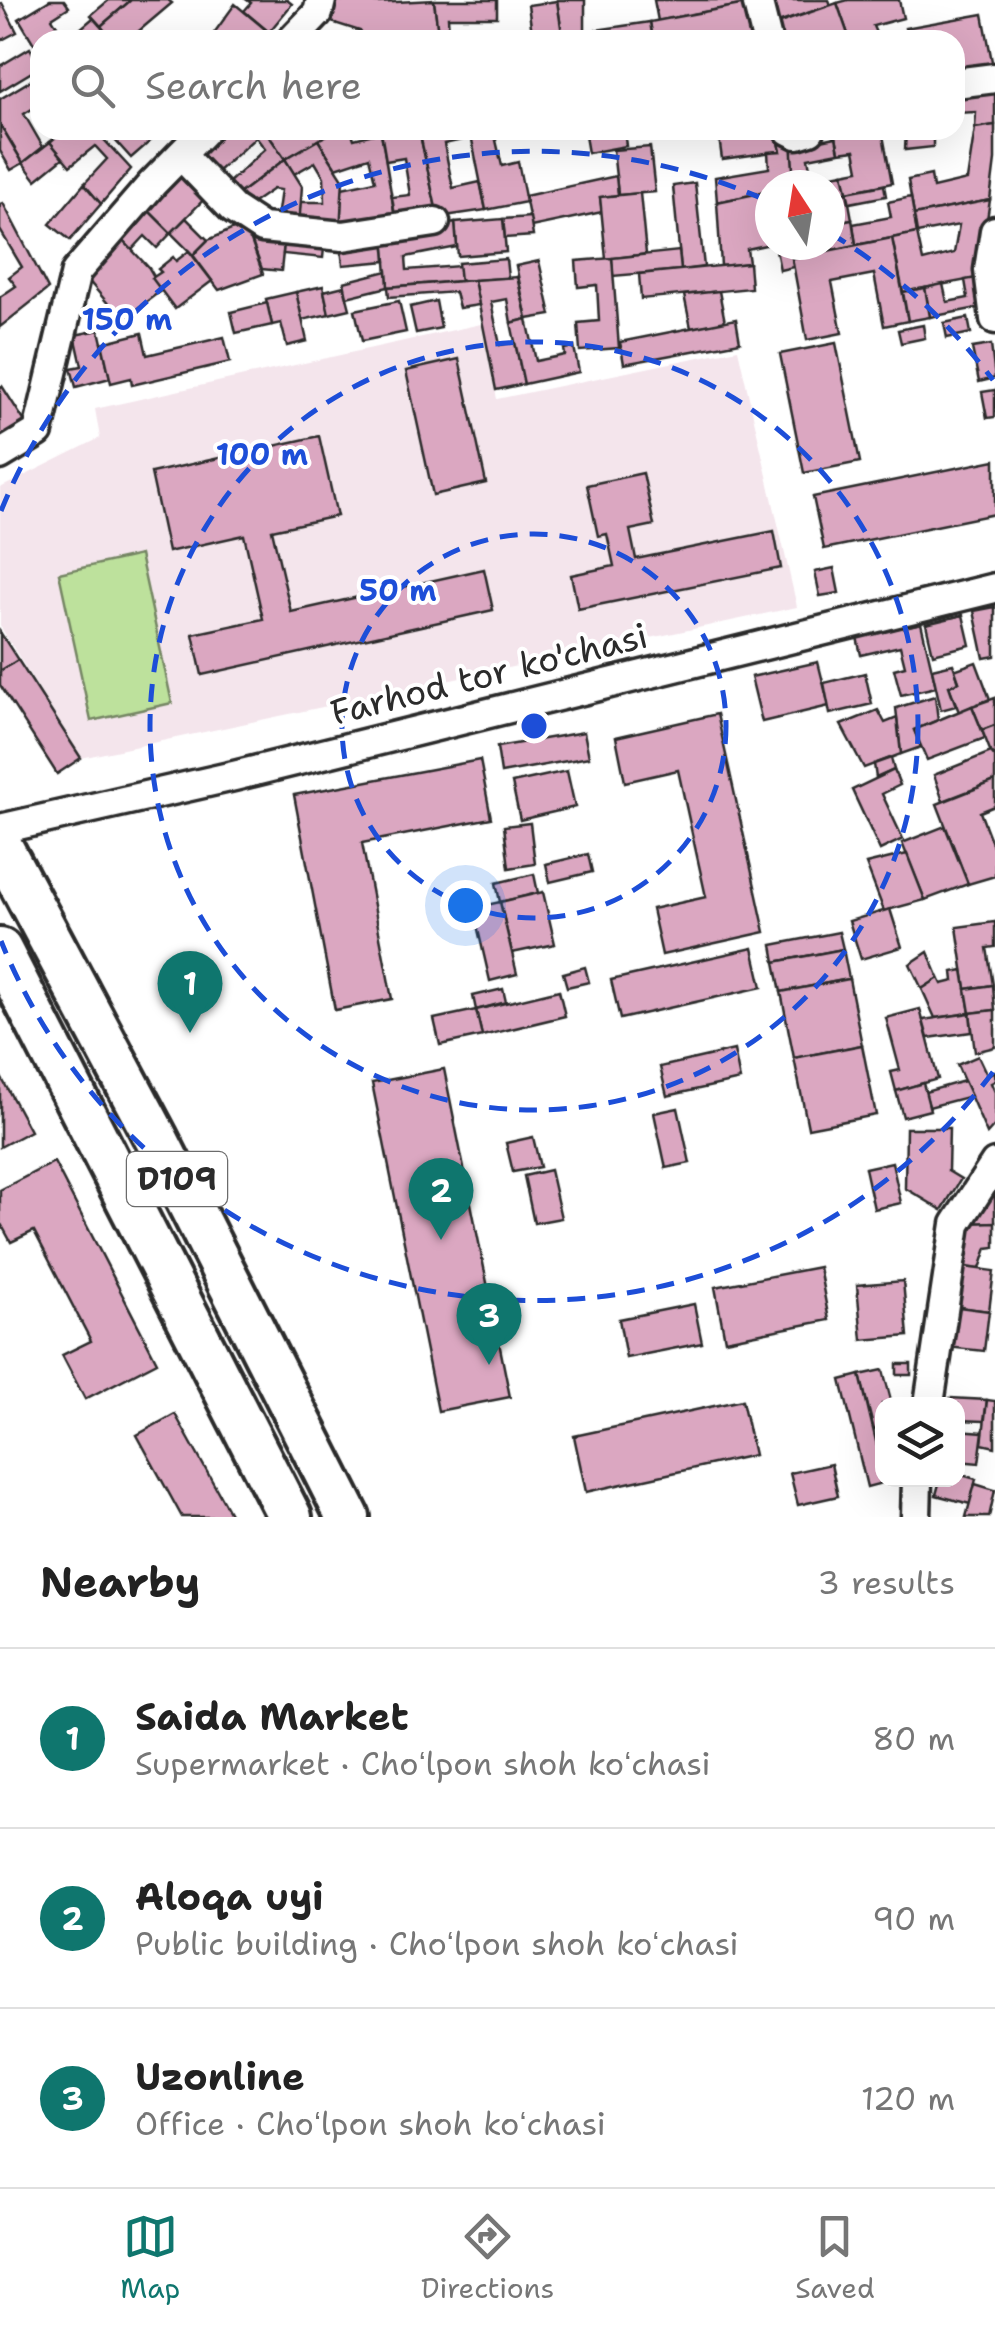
<!DOCTYPE html>
<meta charset="utf-8">
<style>
:root{--surface:#fff;--page:#f2f2f2;--text:#222;--muted:#767676;--line:#e0e0e0;--accent:#0f766e}
body{margin:0;font-family:"Shantell Sans",sans-serif;background:var(--page);color:var(--text)}
.controls{position:absolute;right:30px;bottom:30px;display:grid;overflow:hidden;border-radius:20px;box-shadow:0 10px 40px #0002}
.controls button{width:90px;height:90px;display:grid;place-items:center;padding:0;border:0;border-bottom:2px solid var(--line);background:var(--surface);color:var(--text);font:50px sans-serif}
.compass{position:absolute;left:755px;top:170px;width:90px;height:90px;border-radius:50%;background:var(--surface);box-shadow:0 10px 40px #0002;rotate:348deg}
.you{position:absolute;left:465px;top:905px;width:35px;height:35px;margin:-25px;border:8px solid #fff;border-radius:50%;background:#1a73e8;box-shadow:0 0 0 15px #1a73e833}
.badge{display:grid;place-items:center;width:65px;height:65px;border-radius:50%;background:var(--accent);color:#fff;font-size:32px;font-weight:700}
.pin{position:absolute;translate:-50% -82px;filter:drop-shadow(0 2px 5px #0008)}
.pin::after{content:'';position:absolute;top:52px;width:35px;height:30px;background:inherit;clip-path:polygon(0 0,100% 0,50% 100%)}
.list{margin:0;padding:0;list-style:none}
h2{display:flex;justify-content:space-between;align-items:center;height:130px;margin:0;padding:0 40px;font-size:42px}
h2 small{font-size:32px;font-weight:400;color:var(--muted)}
.list li{display:grid;grid-template-columns:65px 1fr auto;gap:30px;align-items:center;box-sizing:border-box;height:180px;padding:0 40px;border-top:2px solid var(--line)}
.list b{display:block;font-size:38px;white-space:nowrap}
.list p{margin:0;font-size:32px;white-space:nowrap;color:var(--muted)}
.list em{font-size:32px;font-style:normal;color:var(--muted)}
.icon{flex:none;width:55px;height:55px;fill:none;stroke:currentColor;stroke-width:2;stroke-linecap:round;stroke-linejoin:round}
.map{position:relative;flex:none;width:995px;height:1517px;overflow:hidden}
.search{position:absolute;background:var(--surface);box-shadow:0 10px 40px #0002;left:30px;right:30px;top:30px;height:110px;display:flex;align-items:center;gap:25px;box-sizing:border-box;padding:0 35px;border-radius:30px;color:var(--muted);font-size:38px}
.sheet{height:670px;background:var(--surface)}
nav{display:flex;justify-content:space-around;align-items:center;box-sizing:border-box;height:140px;border-top:2px solid var(--line);background:var(--surface);font-size:28px;color:var(--muted)}
nav a{display:grid;justify-items:center;gap:5px}
nav .on{color:var(--accent)}
.map>svg:first-child{display:block}
.built{fill:#f4e5ec}
.green{fill:#bde19c;stroke:#748664;stroke-width:2.5}
.building{fill:#dba7c1;stroke:#2b2b2b;stroke-width:2.5;fill-rule:evenodd}
.lines{fill:none;stroke-linecap:round;stroke-linejoin:round}
.minor-casing{stroke:#2b2b2b;stroke-width:35}
.primary-casing{stroke:#2b2b2b;stroke-width:50}
.minor{stroke:#fff;stroke-width:28}
.primary{stroke:#fff;stroke-width:42}
.ring{fill:none;stroke:#1d4ed8;stroke-width:5;stroke-dasharray:18 12}
.labels{text-anchor:middle;stroke-width:8;stroke-linejoin:round;paint-order:stroke}
.shield{fill:#fff;stroke:#6b6b6b;stroke-width:2.5}
.shield-label{font-size:32px;font-weight:bold;fill:#2b2b2b}
.street-label{font-size:35px;fill:#2b2b2b;stroke:#fff}
.centre{fill:#1d4ed8;stroke:#fff;stroke-width:5}
.ring-label{font-size:30px;text-anchor:middle;font-weight:bold;fill:#1d4ed8;stroke:#fff;stroke-width:8;stroke-linejoin:round;paint-order:stroke}
</style>
<div class="map">
<svg width="995" height="1517" viewBox="0 0 995 1517">
<rect width="100%" height="100%" fill="#fff"/>
<filter id="ink" filterUnits="userSpaceOnUse"><feTurbulence type="fractalNoise" baseFrequency=".01" numOctaves="2"/><feDisplacementMap in="SourceGraphic" scale="20" xChannelSelector="R" yChannelSelector="G"/><feConvolveMatrix kernelMatrix="1 2 1 2 8 2 1 2 1" color-interpolation-filters="sRGB"/></filter>
<g filter="url(#ink)">
<path class="built" d="M481,324l16,75 241,-50 59,258 -716,151 -81,-132v-138l100,-50 -5,-29z"/>
<path class="green" d="M140,555l32,148 -81,18 -32,-148z"/>
<g class="building">
<path d="M50,0h14l5,7 -17,11 14,22h-26v14l-21,-35z"/>
<path d="M109,0h22l-30,26 -10,-11z"/>
<path d="M131,0h37l4,3 -39,33 3,4h-24l-11,-14z"/>
<path d="M247,0h40l5,4 -23,28 -25,-21 7,-8z"/>
<path d="M329,0l48,3 57,-3 5,40h-31v-4l-43,3 -5,-8 -38,-12z"/>
<path d="M434,0h63v17h-49l1,15 -11,1z"/>
<path d="M585,0v32l-23,3 -5,-35z"/>
<path d="M654,0h95l2,3 -93,18z"/>
<path d="M763,0h66l2,5 -59,20z"/>
<path d="M848,0h51l4,18 -30,8 6,14h-29l-13,-37z"/>
<path d="M557,1l6,39h-30l-5,-35z"/>
<path d="M2,3l15,29 -17,9v-37z"/>
<path d="M751,3l9,37h-107l-3,-18z"/>
<path d="M837,3l13,37h-77l-5,-13z"/>
<path d="M235,4l30,25 -9,11h-47z"/>
<path d="M983,14l11,58 -39,7v-39h-48l-2,-12z"/>
<path d="M93,18l15,17 -5,5h-36z"/>
<path d="M650,22l3,18h-90l-1,-5z"/>
<path d="M30,48l10,19 -40,24v-25z"/>
<path d="M40,75v29l-16,10 19,33 -20,16 -23,-39v-25z"/>
<path d="M995,85v40l-20,3 1,-16 -21,1v-26z"/>
<path d="M0,124l23,39 -12,7 -11,-19z"/>
<path d="M995,125v35l-5,40 -76,15 -6,-35 23,-5 2,13 34,-8 8,-52z"/>
<path d="M64,130h31l36,39 -30,35 -17,-20 23,-25 -12,-13 -25,20 -20,-24z"/>
<path d="M124,130l5,6 6,-6h28l-32,28 -17,-19z"/>
<path d="M219,130h46l20,29 -50,38 -9,-12 39,-36 -9,-12 -40,36 -16,-22z"/>
<path d="M265,130h58l3,6 -41,23z"/>
<path d="M337,130h14l3,9 27,-7 15,91 -56,8 2,-43 33,-7 -6,-24 -33,11 -18,-28z"/>
<path d="M388,130h31l19,87 -42,6 -4,-26 18,-2 -6,-37 -18,3 -5,-29z"/>
<path d="M419,130h51l1,8 -27,6 9,44 27,-6 6,28 -48,7z"/>
<path d="M470,130h51l-26,6 7,30 16,-4 8,40 -40,8z"/>
<path d="M584,130h40l2,16 -38,7z"/>
<path d="M718,130h59l4,21 -59,8z"/>
<path d="M882,130l10,53 -45,9 -4,-19 16,-3 -4,-20 -16,2 -4,-21z"/>
<path d="M906,130h27v17l-28,3z"/>
<path d="M836,137l3,15 -31,6 4,21 31,-6 4,19 -17,3v-10h-36l-3,-39z"/>
<path d="M318,140l25,39 -3,52 -41,-4 1,-25h25l-1,-25 -9,-15 -21,12 -9,-15z"/>
<path d="M791,140l3,45h-24v6l-53,11 -2,-25 54,-9 -1,-16 13,-1 -2,-8z"/>
<path d="M50,142l13,16 -27,22 -13,-17z"/>
<path d="M650,147l5,45 -37,3 -5,-45z"/>
<path d="M285,159l17,27 -3,41 -23,-2 5,-35 -8,-1 -29,20 -9,-12z"/>
<path d="M186,166l26,25 -41,42 -25,-25z"/>
<path d="M616,176l2,19 -18,2 2,15 -71,15 -6,-31z"/>
<path d="M695,183l9,84 -23,3 -8,-84z"/>
<path d="M84,184l17,20 -31,36 -20,-16z"/>
<path d="M884,185l2,11 -36,7 -3,-11z"/>
<path d="M770,191v53l-23,5 2,14 -28,3 -4,-64z"/>
<path d="M847,192l5,27 -22,4v-28z"/>
<path d="M640,193l6,61 -40,5 -6,-62z"/>
<path d="M911,197l6,36 -61,12 -3,-21 38,-7 -3,-15z"/>
<path d="M990,200l-12,78 -75,14 -11,-54 25,-5 -3,-18zM959,225l-5,28 -31,8 -6,-28z"/>
<path d="M3,203l45,86 -48,38v-30l16,-11 -7,-9 13,-10 -22,-37v-26z"/>
<path d="M146,208l25,25 -14,15 -12,-12 -13,14 -13,-14z"/>
<path d="M530,217l3,19 -28,2 -2,-19z"/>
<path d="M186,218l22,22 -15,15 -22,-22z"/>
<path d="M503,219l3,33 -48,4 -3,-33z"/>
<path d="M852,219l4,26 -64,13 1,9 -13,3 -5,-25h55v-22z"/>
<path d="M455,223l2,24 -51,10 1,13 52,-4 1,15 -72,6 -4,-50z"/>
<path d="M245,224l40,10 -4,37 -19,-2z"/>
<path d="M245,224l18,50 -44,16 -26,-35 15,-15z"/>
<path d="M285,234l40,4 -2,20 -40,-4z"/>
<path d="M119,236l30,32 13,22 -40,30 -40,-47z"/>
<path d="M384,237l2,24 -43,4 -3,-24z"/>
<path d="M892,238l16,83 -24,5 -10,-52 -42,8 10,51 -35,7 -15,-82z"/>
<path d="M189,251l23,30 -37,28 -23,-31 9,-6 -3,-3 15,-12 3,4z"/>
<path d="M679,251l2,19 -68,6 -1,-18z"/>
<path d="M612,258l7,90 -39,3 -2,-28 21,-2 -2,-36 -19,2 -2,-26z"/>
<path d="M506,259l2,19 -48,3 -2,-18z"/>
<path d="M539,261l12,54 -24,4 -11,-53z"/>
<path d="M749,263l2,25 -110,11 -2,-25z"/>
<path d="M387,271l1,16 -41,10 -3,-15z"/>
<path d="M517,277l10,42 -16,4 -4,-24 -16,3 9,43 15,-3 9,42 -28,6 -22,-110z"/>
<path d="M982,277l6,29 -58,11 -5,-29 18,-4 4,18 21,-4 -3,-18z"/>
<path d="M474,280l5,25 -20,3 -4,-16 -66,5 -1,-10z"/>
<path d="M323,286l6,28 -27,6 -6,-28z"/>
<path d="M344,286l6,23 -21,5 -5,-23z"/>
<path d="M925,288l5,29 -22,4 -5,-29z"/>
<path d="M719,291l6,31 -34,6 -7,-33z"/>
<path d="M296,292l11,49 -20,5 -6,-23 -9,2 -6,-26z"/>
<path d="M399,301l7,31 -44,9 -7,-31z"/>
<path d="M436,301l5,27 -25,5 -6,-26z"/>
<path d="M267,303l5,22 -36,8 -5,-21z"/>
<path d="M968,318l3,15 -24,5 -3,-15z"/>
<path d="M527,319l9,42 29,-6 -1,-6 10,-2 5,25 -55,12 -13,-61z"/>
<path d="M736,319l4,23 -116,22 -4,-22z"/>
<path d="M923,325l2,13 -24,5 -3,-13z"/>
<path d="M99,330l11,48 -34,9 -5,-19 11,-2 -7,-31z"/>
<path d="M142,333l5,22 77,-18 6,25 -98,23 -1,-7 -20,5 -9,-40z"/>
<path d="M836,343l24,119 -56,11 -24,-119z"/>
<path d="M991,345l4,33 -16,4 -7,-34z"/>
<path d="M459,359l27,124 -53,12 -27,-124z"/>
<path d="M2,386l23,36 -25,16v-51z"/>
<path d="M995,390v27l-8,1 -5,-26z"/>
<path d="M319,436l18,80 -65,14 19,82 193,-43 9,41 -291,65 -9,-41 70,-15 -19,-84 -76,17 -17,-79z"/>
<path d="M995,460v54l-171,35 -11,-52z"/>
<path d="M643,473l11,52 -24,5 6,29 138,-28 7,37 -203,41 -7,-34 43,-9 -7,-32 -9,2 -11,-51z"/>
<path d="M834,568l5,25 -19,3 -5,-24z"/>
<path d="M995,607v49l-11,2 -10,-47z"/>
<path d="M963,615l7,30 -37,9 -7,-30z"/>
<path d="M921,623l15,64 -35,8 -7,-26 11,-3 -5,-20 -39,9 -4,-18z"/>
<path d="M0,632l18,28 -18,11z"/>
<path d="M18,660l63,98 -24,16 -57,-89v-14z"/>
<path d="M818,662l11,44 -67,16 -11,-45z"/>
<path d="M976,662l14,37 -31,13 -10,-26 10,-4 -5,-12z"/>
<path d="M953,664l6,18 -10,4 7,20 -15,4 -9,-41z"/>
<path d="M865,673l7,31 -42,10 -6,-31z"/>
<path d="M935,696l3,24 -24,10 7,17 -20,7 -5,-46z"/>
<path d="M995,698v27l-13,5 -10,-24z"/>
<path d="M972,706l13,32 -58,22 -13,-30z"/>
<path d="M878,710l7,13 12,-5 4,36 -37,14 -23,-43z"/>
<path d="M717,714l48,218 -103,23 -10,-46 54,-12 -28,-127 -53,12 -9,-45z"/>
<path d="M995,725v32l-2,1 -11,-28z"/>
<path d="M584,732l5,25 -88,16 -4,-26z"/>
<path d="M991,752l4,5v24l-52,20 -9,-26z"/>
<path d="M891,758l3,12 -18,8 -2,-14z"/>
<path d="M480,760l11,58 -129,25 30,156 -57,11 -41,-215z"/>
<path d="M894,770l6,15 -18,9 21,45 -23,11 -28,-60z"/>
<path d="M567,771l8,36 -55,13 -8,-37z"/>
<path d="M995,781v25l-15,6 15,39v25l-27,8 -31,-80z"/>
<path d="M530,823l5,41 -26,4 -5,-42z"/>
<path d="M945,826l23,58 -43,16 -23,-57z"/>
<path d="M588,854l4,18 -42,10 -4,-18z"/>
<path d="M907,854l18,46 -41,11 -18,-47z"/>
<path d="M534,874l4,19 -38,9 -4,-19z"/>
<path d="M543,892l12,52 -43,9 -12,-51z"/>
<path d="M500,902l17,72 -27,7 -17,-73z"/>
<path d="M890,909l12,38 -41,12 -12,-38z"/>
<path d="M995,922v25l-8,1 6,37 -27,4 -9,-62z"/>
<path d="M839,932l4,17 -68,13 -3,-17z"/>
<path d="M753,948l9,39 -142,32 -9,-39z"/>
<path d="M843,949l6,30 -68,13 -6,-30z"/>
<path d="M928,952l11,26 -17,11 -12,-25z"/>
<path d="M585,967l4,15 -22,5 -4,-14z"/>
<path d="M963,970l7,43 -35,5 -13,-29 17,-11 3,6 12,-3 -1,-9z"/>
<path d="M849,979l13,66 -68,13 -13,-66z"/>
<path d="M993,985l2,25 -25,3 -4,-24z"/>
<path d="M503,989l3,13 -30,8 -3,-14z"/>
<path d="M559,990l6,26 -83,20 -6,-26z"/>
<path d="M920,1009l18,70 -42,12 -5,-19 9,-2 -14,-52z"/>
<path d="M476,1010l6,26 -42,9 -6,-26z"/>
<path d="M995,1010v37l-20,5 -5,-39z"/>
<path d="M970,1013l2,19 -44,6 -5,-18z"/>
<path d="M862,1045l14,70 -68,13 -14,-70z"/>
<path d="M734,1050l6,30 -73,16 -7,-29z"/>
<path d="M978,1056l9,19 8,-4v10l-4,2 4,9v33l-8,9 -30,-69z"/>
<path d="M444,1069l66,328 -72,14 -66,-328z"/>
<path d="M0,1075l30,56 -30,16z"/>
<path d="M964,1081l7,15 -42,11 -4,-15z"/>
<path d="M923,1083l7,27 -27,7 -7,-26z"/>
<path d="M678,1108l12,55 -24,5 -12,-55z"/>
<path d="M906,1128h43l-1,43 13,8 -19,31 -37,-22z"/>
<path d="M533,1137l7,30 -27,5 -7,-29z"/>
<path d="M54,1162l103,200 -72,37 -23,-44 29,-14 -57,-110 -23,11 -11,-20v-32z"/>
<path d="M892,1162l9,41 -27,6 -9,-41z"/>
<path d="M550,1170l11,48 -27,5 -10,-47z"/>
<path d="M992,1194h3v28l-20,1z"/>
<path d="M995,1222v25l-8,1 -7,21 -24,-3 13,-43z"/>
<path d="M956,1266l38,5 -5,40 -38,-5z"/>
<path d="M819,1267l10,53 -104,20 -10,-53z"/>
<path d="M903,1281l5,55 -46,4 -5,-55z"/>
<path d="M694,1304l8,39 -76,15 -7,-39z"/>
<path d="M951,1306l38,5 -5,40 -38,-4z"/>
<rect x="897" y="1364" width="14" height="11"/>
<path d="M883,1370l9,34h-10v24l-8,2 -14,-55z"/>
<path d="M860,1375l22,91v14l4,2 -19,5 -26,-107z"/>
<path d="M950,1398l37,2 -3,21 -26,-1v-16h-9z"/>
<path d="M742,1400l12,55 -168,37 -12,-56z"/>
<path d="M987,1400l8,1v46l-13,-3z"/>
<path d="M175,1414l57,103h-50l-45,-82z"/>
<path d="M958,1430l25,2 -4,31 -21,-2z"/>
<path d="M831,1464l7,32 -40,9 -8,-32z"/>
<path d="M958,1474l18,5 -6,25 -34,-9 4,-15h18z"/>
<path d="M975,1484l20,6 -6,27h-23z"/>
</g>
<g class="lines">
<g class="minor-casing">
<g id="minor">
<path d="M757,0l10,40"/>
<path d="M292,40l26,-27 3,-13"/>
<path d="M955,83l40,-5"/>
<path d="M789,130l8,4 13,-4"/>
<path d="M181,155l52,54 29,19 81,8 92,-14"/>
<path d="M995,231l-6,39 6,49"/>
<path d="M0,455l38,-23 38,-160 76,-88 53,-54"/>
<path d="M0,829l234,-53 761,-188"/>
<path d="M929,1404l27,-180 39,-60"/>
<path d="M916,1517l1,-37"/>
</g>
</g>
<g class="primary-casing">
<g id="primary">
<path d="M0,845l156,293 192,379"/>
<path d="M0,950l290,567"/>
</g>
</g>
<use href="#minor" class="minor"/>
<use href="#primary" class="primary"/>
</g>
</g>
<g class="ring">
<circle cx="534" cy="726" r="192"/>
<circle cx="534" cy="726" r="384"/>
<path d="M993 1072A575 575 0 0 1 1 941M1 511A575 575 0 0 1 768 201M830 233A575 575 0 0 1 993 380"/>
</g>
<g class="labels">
<rect class="shield" x="127" y="1152" width="100" height="54" rx="8"/>
<g class="shield-label">
<text x="177" y="1190">D109</text>
</g>
<g class="street-label">
<text transform="translate(489 674) rotate(-14)" y="12">Farhod tor ko'chasi</text>
</g>
</g>
<circle cx="534" cy="726" r="15" class="centre"/>
<g class="ring-label">
<text x="127" y="330">150 m</text>
<text x="262" y="465">100 m</text>
<text x="398" y="601">50 m</text>
</g>
</svg>
<div class="controls">
<button><svg class="icon" aria-label="layers" viewBox="0 0 24 24"><path d="M12 4l9 5-9 5-9-5zM3 14l9 5 9-5"/></svg></button>
</div>
<svg class="compass" viewBox="-18 -18 36 36"><path d="M0-13l5 13h-10z" fill="#e53935"/><path d="M0 13l5-13h-10z" fill="#767676"/></svg>
<div class="you"></div>
<div class="pin badge" style="left:190px;top:1033px">1</div>
<div class="pin badge" style="left:441px;top:1240px">2</div>
<div class="pin badge" style="left:489px;top:1365px">3</div>
<div class="search"><svg class="icon" aria-label="search" viewBox="0 0 24 24"><circle cx="10" cy="10" r="6"/><path d="M15 15l6 6"/></svg>Search here</div>
</div>
<section class="sheet">
<h2>Nearby<small>3 results</small></h2>
<ul class="list">
<li><span class="badge">1</span><div><b>Saida Market</b><p>Supermarket · Choʻlpon shoh koʻchasi</p></div><em>80 m</em></li>
<li><span class="badge">2</span><div><b>Aloqa uyi</b><p>Public building · Choʻlpon shoh koʻchasi</p></div><em>90 m</em></li>
<li><span class="badge">3</span><div><b>Uzonline</b><p>Office · Choʻlpon shoh koʻchasi</p></div><em>120 m</em></li>
</ul>
</section>
<nav>
<a class="on"><svg class="icon" aria-label="map" viewBox="0 0 24 24"><path d="M3 6l6-2 6 2 6-2v14l-6 2-6-2-6 2zM9 4v14M15 6v14"/></svg>Map</a>
<a><svg class="icon" aria-label="directions" viewBox="0 0 24 24"><path d="M12 3l9 9-9 9-9-9zM9 14v-3h6M13 9l2 2-2 2"/></svg>Directions</a>
<a><svg class="icon" aria-label="saved" viewBox="0 0 24 24"><path d="M7 4h10v16l-5-4-5 4z"/></svg>Saved</a>
</nav>
